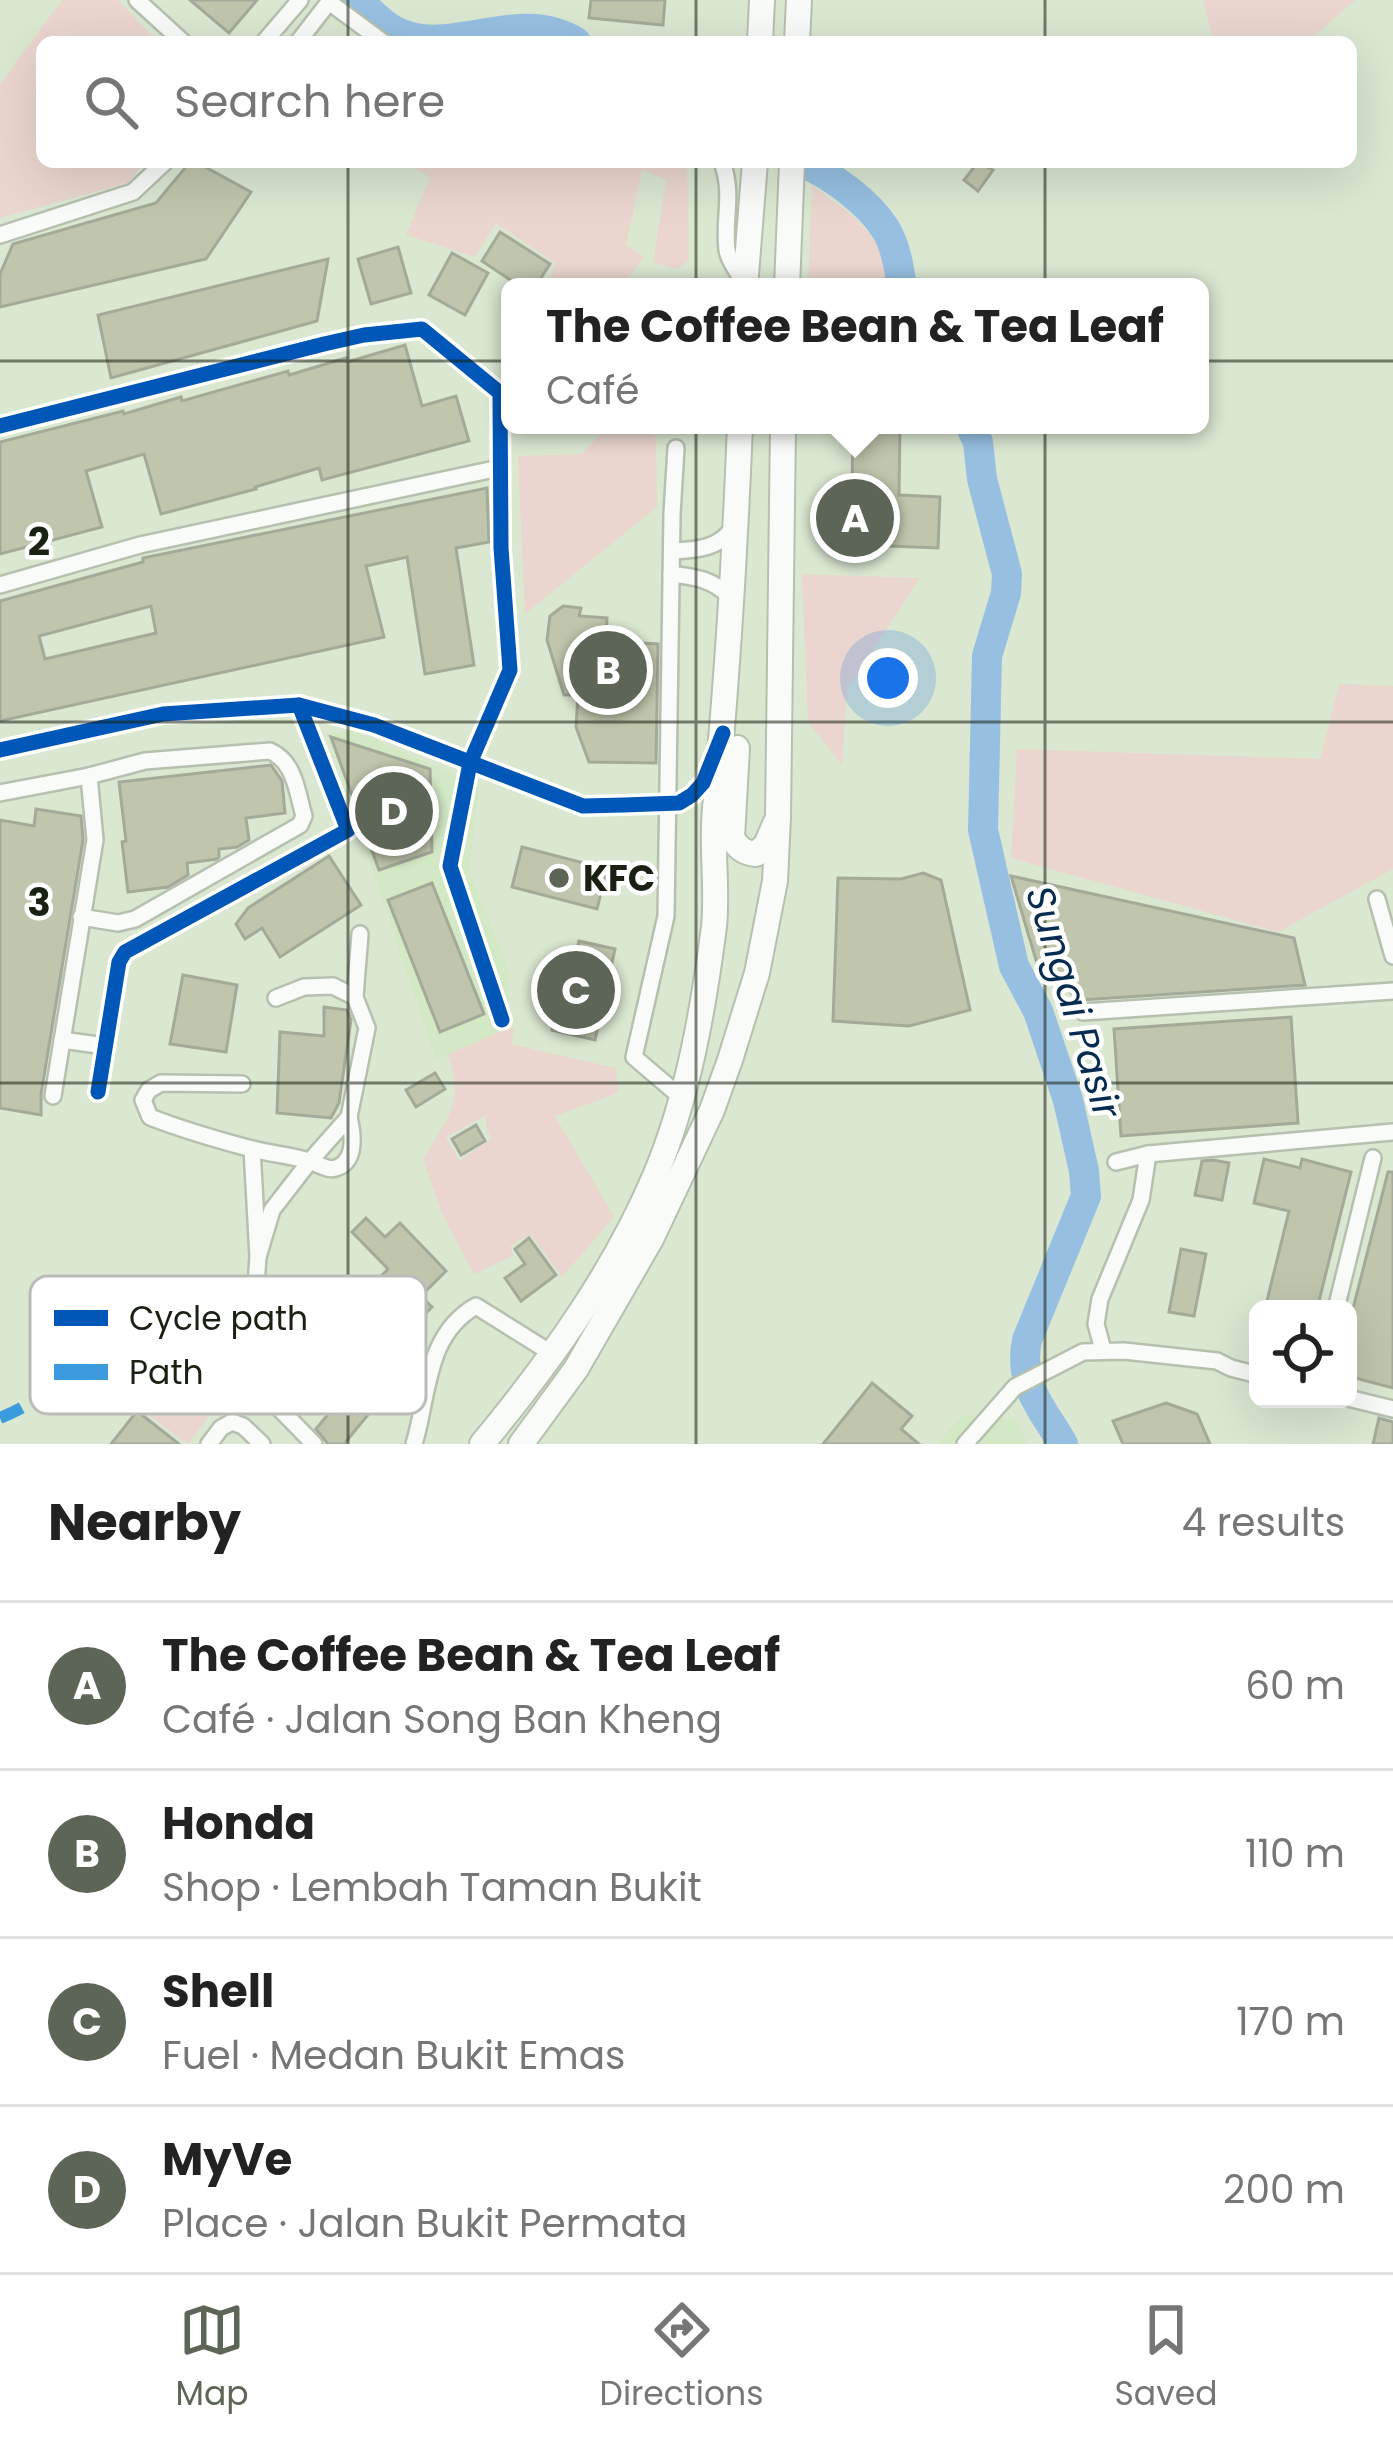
<!DOCTYPE html>
<meta charset="utf-8">
<style>
:root{--surface:#fff;--page:#f6f6f6;--text:#222;--muted:#767676;--line:#e0e0e0;--accent:#5d6656}
body{margin:0;font-family:Poppins,sans-serif;background:var(--page);color:var(--text)}
.controls{position:absolute;right:36px;bottom:36px;display:grid;overflow:hidden;border-radius:18px;box-shadow:0 12px 48px #0002}
.controls button{width:108px;height:108px;display:grid;place-items:center;padding:0;border:0;border-bottom:3px solid var(--line);background:var(--surface);color:var(--text);font:60px sans-serif}
.you{position:absolute;left:888px;top:678px;width:42px;height:42px;margin:-30px;border:9px solid #fff;border-radius:50%;background:#1a73e8;box-shadow:0 0 0 18px #1a73e833}
.badge{display:grid;place-items:center;width:78px;height:78px;border-radius:50%;background:var(--accent);color:#fff;font-size:39px;font-weight:700}
.pin{position:absolute;translate:-50% -50%;border:6px solid #fff;box-shadow:0 3px 12px #0006}
.popup{position:absolute;left:501px;top:278px;width:708px;height:156px;box-sizing:border-box;display:grid;place-content:center;border-radius:18px;background:var(--surface);filter:drop-shadow(0 3px 9px #0005);font-size:39px;white-space:nowrap;color:var(--muted)}
.popup b{font-size:45px;color:var(--text)}
.popup::after{content:'';position:absolute;left:50%;top:100%;margin-left:-24px;border:24px solid transparent;border-top-color:var(--surface)}
.list{margin:0;padding:0;list-style:none}
h2{display:flex;justify-content:space-between;align-items:center;height:156px;margin:0;padding:0 48px;font-size:51px}
h2 small{font-size:39px;font-weight:400;color:var(--muted)}
.list li{display:grid;grid-template-columns:78px 1fr auto;gap:36px;align-items:center;box-sizing:border-box;height:168px;padding:0 48px;border-top:3px solid var(--line)}
.list b{display:block;font-size:45px;white-space:nowrap}
.list p{margin:0;font-size:39px;white-space:nowrap;color:var(--muted)}
.list em{font-size:39px;font-style:normal;color:var(--muted)}
.icon{flex:none;width:66px;height:66px;fill:none;stroke:currentColor;stroke-width:2;stroke-linecap:round;stroke-linejoin:round}
.map{position:relative;flex:none;width:1393px;height:1444px;overflow:hidden}
.search{position:absolute;background:var(--surface);box-shadow:0 12px 48px #0002;left:36px;right:36px;top:36px;height:132px;display:flex;align-items:center;gap:30px;box-sizing:border-box;padding:0 42px;border-radius:18px;color:var(--muted);font-size:45px}
.sheet{height:828px;background:var(--surface)}
nav{display:flex;justify-content:space-around;align-items:center;box-sizing:border-box;height:168px;border-top:3px solid var(--line);background:var(--surface);font-size:33px;color:var(--muted)}
nav a{display:grid;justify-items:center;gap:6px}
nav .on{color:var(--accent)}
.map>svg:first-child{display:block}
.built{fill:#d3e8c5}
.green{fill:#ead6ce;fill-rule:evenodd}
.lines{fill:none;stroke-linecap:round;stroke-linejoin:round}
.river{stroke:#96bfe2;stroke-width:30}
.building{fill:#bfc6ad;stroke:#a4aa99;stroke-width:3;fill-rule:evenodd}
.street-casing{stroke:#b6c0af;stroke-width:20}
.primary-casing{stroke:#b6c0af;stroke-width:28}
.street{stroke:#f9fbf8;stroke-width:15}
.primary{stroke:#f9fbf8;stroke-width:24}
.quiet{stroke:#3b9bde;stroke-width:12;stroke-dasharray:24 12;stroke-linecap:butt}
.cycleway-casing{stroke:#fff;stroke-width:22}
.cycleway{stroke:#0057b8;stroke-width:15}
.grid{fill:none;stroke:#192113;stroke-width:3;stroke-opacity:0.55}
.poi-dot{fill:#5d6656;stroke:#fff;stroke-width:4.5}
.labels{text-anchor:middle;stroke-width:9;stroke-linejoin:round;paint-order:stroke}
.poi-label{font-size:36px;font-weight:bold;fill:#192113;stroke:#fff;text-anchor:start}
.water-label{font-size:39px;font-style:italic;fill:#052b51;stroke:#fff}
.key{fill:#fff;stroke:#babcb8;stroke-width:3}
.key-label{font-size:33px;fill:#192113}
.grid-label{font-size:39px;text-anchor:middle;font-weight:bold;fill:#192113;stroke:#fff;stroke-width:9;stroke-linejoin:round;paint-order:stroke}
</style>
<div class="map">
<svg width="1393" height="1444" viewBox="0 0 1393 1444">
<rect width="100%" height="100%" fill="#dae7d1"/>
<g class="built">
<path d="M352,730l127,55 -10,87 39,96 1,60 -73,31 -108,-324z"/>
<path d="M962,1416l54,3 11,25h-90z"/>
</g>
<g class="green">
<path d="M62,0h56l40,42h-116v120h103l-18,21 -127,35v-134z"/>
<path d="M1203,0h152l-47,42h-94z"/>
<path d="M404,162h283l2,98 -12,9 -24,-7 13,-82 -24,-10 -16,75 18,12 -23,30h-74l8,-24 -59,-40 -21,34 -69,-22 24,-58z"/>
<path d="M812,185c41,32 71,45 76,102h-80z"/>
<path d="M609,425h38l9,13 1,69 -132,107 -7,-158 64,-2z"/>
<path d="M802,574l118,4 -73,112 -5,75 -34,-43z"/>
<path d="M1339,684l54,2v183l-115,63 -267,-74 6,-109 303,10z"/>
<path d="M509,1028l5,1 -3,15 105,24 2,25 -63,23 59,101 -52,60 -31,-43 -21,12 3,10 -39,18 -32,-60 -19,-55c25,-42 41,-55 25,-105zM486,1115v11l5,13 -32,22 -13,-24z"/>
<path d="M196,1389l9,9 2,21 -19,25 -55,-40z"/>
</g>
<g class="lines">
<g class="river">
<path d="M358,0c11,10 22,23 35,30 56,31 122,-25 183,12"/>
<path d="M802,162c30,14 66,39 84,68 10,17 13,38 16,57"/>
<path d="M970,425l8,17 4,37 25,95 -1,19 -19,63 -4,174 31,136 24,45 30,89 16,71 2,25 -59,144c-9,45 15,68 36,104"/>
</g>
</g>
<g class="building">
<path d="M190,0h67l-28,33z"/>
<path d="M591,0h74l-2,25 -74,-7z"/>
<path d="M190,162h6l55,30 -45,67 -206,48v-33l13,-30 143,-41z"/>
<path d="M978,162l15,8 -15,21 -14,-11z"/>
<path d="M500,232l50,32 -15,23h-14l-39,-26z"/>
<path d="M398,247l13,46 -40,11 -13,-45z"/>
<path d="M452,253l36,20 -23,42 -36,-20z"/>
<path d="M328,259l-11,62 -206,57 -13,-63z"/>
<path d="M405,345l17,61 34,-10 13,45 -147,39 -3,-12 -64,19 1,2 -95,25 -17,-60 -58,17 16,56 -102,27v-112l123,-31 1,3 57,-17 1,4 106,-30 1,4 57,-17 1,4z"/>
<path d="M853,425h47l-1,70 41,2 -2,51 -99,-4 2,-50h11z"/>
<path d="M487,488l2,54 -33,6 18,117 -49,9 -18,-117 -41,9 18,71 -384,84v-120l143,-39v-4zM151,606l5,27 -111,26 -6,-23z"/>
<path d="M563,606l18,2 -2,8 28,2 -1,23 52,3 -2,119 -67,-1 -13,-35 2,-32h-14l-17,-55 3,-24z"/>
<path d="M331,737l99,32 2,83 -53,18z"/>
<path d="M271,765l11,16 3,32 -39,5 3,22 -12,7 -18,2v8l-2,2 -30,4 1,12 -20,12 -40,5 -6,-50 4,-1 -7,-59z"/>
<path d="M36,809l45,7 2,24 -42,254v21l-41,-7v-288l34,6z"/>
<path d="M522,847l85,22 -10,40 -85,-22z"/>
<path d="M329,856l32,49 -81,52 -18,-29 -17,11 -9,-15 12,-16z"/>
<path d="M923,873l18,7 29,130 -61,16 -76,-5 5,-143 63,1z"/>
<path d="M1011,876l283,62 11,47 -224,15 -42,-30z"/>
<path d="M432,883l52,131 -44,18 -52,-132z"/>
<path d="M579,941l36,8 -20,91 -43,-10 10,-47 7,2z"/>
<path d="M183,975l54,10 -11,67 -56,-8z"/>
<path d="M324,1007l23,3 4,10 -12,83 -8,15 -54,-5 3,-81 44,4z"/>
<path d="M1291,1017l7,106 -177,13 -7,-107z"/>
<path d="M435,1073l10,16 -29,18 -10,-17z"/>
<path d="M476,1125l9,16 -24,14 -9,-16z"/>
<path d="M1264,1159l36,9 2,-9 49,13 -34,137h-52l24,-98 -35,-8z"/>
<path d="M1213,1160l16,3 -7,37 -27,-5 7,-34z"/>
<path d="M1388,1172h5v216l-45,-12v-48z"/>
<path d="M366,1218l19,19 15,-14 46,48 -25,25 11,11 -14,14 -28,-28 -86,79 -11,-12 31,-28 -11,-12 46,-42 10,11 19,-20 -36,-37z"/>
<path d="M529,1238l27,37 -35,26 -16,-23 20,-14 -10,-15z"/>
<path d="M1181,1249l25,5 -12,62 -25,-4z"/>
<path d="M403,1341l19,19 -3,9 -40,39 -3,-3 -32,39h-16l-12,-15 27,-33 3,2z"/>
<path d="M872,1383l40,33 -11,13 18,15h-96z"/>
<path d="M1166,1403l31,11 13,30h-87l-10,-23z"/>
<path d="M137,1411l42,33h-68z"/>
<path d="M1379,1418l14,4v22h-20z"/>
</g>
<g class="lines">
<g class="street-casing">
<g id="street">
<path d="M137,0l46,42"/>
<path d="M264,42l36,-42"/>
<path d="M298,42l31,-40 54,40"/>
<path d="M722,162c12,33 1,56 5,88 2,13 12,22 17,34"/>
<path d="M0,235l133,-43 32,-30"/>
<path d="M0,426l324,-82 40,-9 58,-6 78,64 1,155 9,122 -40,93 -20,103 52,154"/>
<path d="M676,448l-4,66 -6,402 -32,141 48,41"/>
<path d="M672,551c23,-1 48,-2 61,-24"/>
<path d="M671,574c24,3 42,5 59,23"/>
<path d="M0,585l140,-40 359,-77"/>
<path d="M0,750l163,-36 136,-9 75,20 209,81 96,-3c20,-12 26,-24 34,-45"/>
<path d="M0,793l89,-17 56,-15 125,-10c25,11 27,41 34,65l-4,9 -165,94 -17,4 -37,-6"/>
<path d="M1377,899l16,57"/>
<path d="M355,997l5,-63"/>
<path d="M1083,1012l310,-21"/>
<path d="M62,1040l43,6"/>
<path d="M242,1084l-81,-1 -12,7 -6,10 7,17c33,13 68,23 102,32 19,5 38,6 57,12 8,2 18,10 27,7 21,-7 17,-34 13,-51"/>
<path d="M98,1092l21,-130 6,-10 223,-122 -49,-125"/>
<path d="M53,1096l42,-256 -6,-64"/>
<path d="M252,1149l6,108 -7,97 5,22 15,24 43,44"/>
<path d="M1116,1162l32,-8 245,-22"/>
<path d="M258,1257l14,-47 38,-49 39,-44 18,-89 -12,-31 -22,-11 -29,1 -28,11"/>
<path d="M1336,1309l37,-151"/>
<path d="M1103,1350l-7,-26 4,-25 41,-99 7,-46"/>
<path d="M1348,1398l45,11"/>
<path d="M209,1444l12,-16 11,-6 11,4 19,18"/>
<path d="M414,1444c15,-49 11,-109 62,-138l75,47"/>
<path d="M965,1444l50,-57 68,-35 41,-1 93,10 14,7 27,7"/>
</g>
</g>
<g class="primary-casing">
<g id="primary">
<path d="M760,42l2,-42"/>
<path d="M797,42l2,-42"/>
<path d="M745,287l10,-125"/>
<path d="M787,287l5,-125"/>
<path d="M737,748l-5,90c6,10 12,15 24,16l10,-9 9,-21"/>
<path d="M482,1444c67,-81 132,-171 173,-268 33,-78 48,-165 59,-249 4,-39 -3,-79 1,-119 12,-127 20,-255 25,-383"/>
<path d="M521,1444l55,-75 75,-130 61,-129 18,-50 27,-87 18,-92 3,-64 5,-392"/>
</g>
</g>
<use href="#street" class="street"/>
<use href="#primary" class="primary"/>
<path class="quiet" d="M0,1418c26,-10 63,-33 76,-58"/>
<g class="cycleway-casing">
<g id="cycleway">
<path d="M0,426l324,-82 40,-9 58,-6 78,64 1,155 9,122 -40,93 -20,103 52,154"/>
<path d="M0,750l163,-36 136,-9 75,20 209,81 41,-1 55,-2 13,-8 11,-12 20,-50"/>
<path d="M98,1092l21,-130 6,-10 223,-122 -49,-125"/>
</g>
</g>
<use href="#cycleway" class="cycleway"/>
</g>
<path class="grid" d="M348,0v42M696,0v42M1045,0v42M348,162v1282M696,162v1282M1045,162v1282M0,361h1393M0,722h1393M0,1083h1393"/>
<circle class="poi-dot" cx="559" cy="878" r="12"/>
<g class="labels">
<g class="poi-label">
<text x="583" y="891">KFC</text>
</g>
<g class="water-label">
<text transform="translate(1074 1002) rotate(73)" y="14">Sungai Pasir</text>
</g>
</g>
<rect x="30" y="1276" width="396" height="138" rx="18" class="key"/>
<rect x="54" y="1310" width="54" height="16" fill="#0057b8"/>
<rect x="54" y="1364" width="54" height="16" fill="#3b9bde"/>
<g class="key-label">
<text x="129" y="1330">Cycle path</text>
<text x="129" y="1384">Path</text>
</g>
<g class="grid-label">
<text x="39" y="555">2</text>
<text x="39" y="916">3</text>
</g>
</svg>
<div class="controls">
<button><svg class="icon" aria-label="locate" viewBox="0 0 24 24"><circle cx="12" cy="12" r="6"/><path d="M12 2v4M12 18v4M2 12h4M18 12h4"/></svg></button>
</div>
<div class="you"></div>
<div class="pin badge" style="left:855px;top:518px">A</div>
<div class="popup"><b>The Coffee Bean &amp; Tea Leaf</b>Café</div>
<div class="pin badge" style="left:608px;top:670px">B</div>
<div class="pin badge" style="left:576px;top:990px">C</div>
<div class="pin badge" style="left:394px;top:811px">D</div>
<div class="search"><svg class="icon" aria-label="search" viewBox="0 0 24 24"><circle cx="10" cy="10" r="6"/><path d="M15 15l6 6"/></svg>Search here</div>
</div>
<section class="sheet">
<h2>Nearby<small>4 results</small></h2>
<ul class="list">
<li><span class="badge">A</span><div><b>The Coffee Bean &amp; Tea Leaf</b><p>Café · Jalan Song Ban Kheng</p></div><em>60 m</em></li>
<li><span class="badge">B</span><div><b>Honda</b><p>Shop · Lembah Taman Bukit</p></div><em>110 m</em></li>
<li><span class="badge">C</span><div><b>Shell</b><p>Fuel · Medan Bukit Emas</p></div><em>170 m</em></li>
<li><span class="badge">D</span><div><b>MyVe</b><p>Place · Jalan Bukit Permata</p></div><em>200 m</em></li>
</ul>
</section>
<nav>
<a class="on"><svg class="icon" aria-label="map" viewBox="0 0 24 24"><path d="M3 6l6-2 6 2 6-2v14l-6 2-6-2-6 2zM9 4v14M15 6v14"/></svg>Map</a>
<a><svg class="icon" aria-label="directions" viewBox="0 0 24 24"><path d="M12 3l9 9-9 9-9-9zM9 14v-3h6M13 9l2 2-2 2"/></svg>Directions</a>
<a><svg class="icon" aria-label="saved" viewBox="0 0 24 24"><path d="M7 4h10v16l-5-4-5 4z"/></svg>Saved</a>
</nav>
